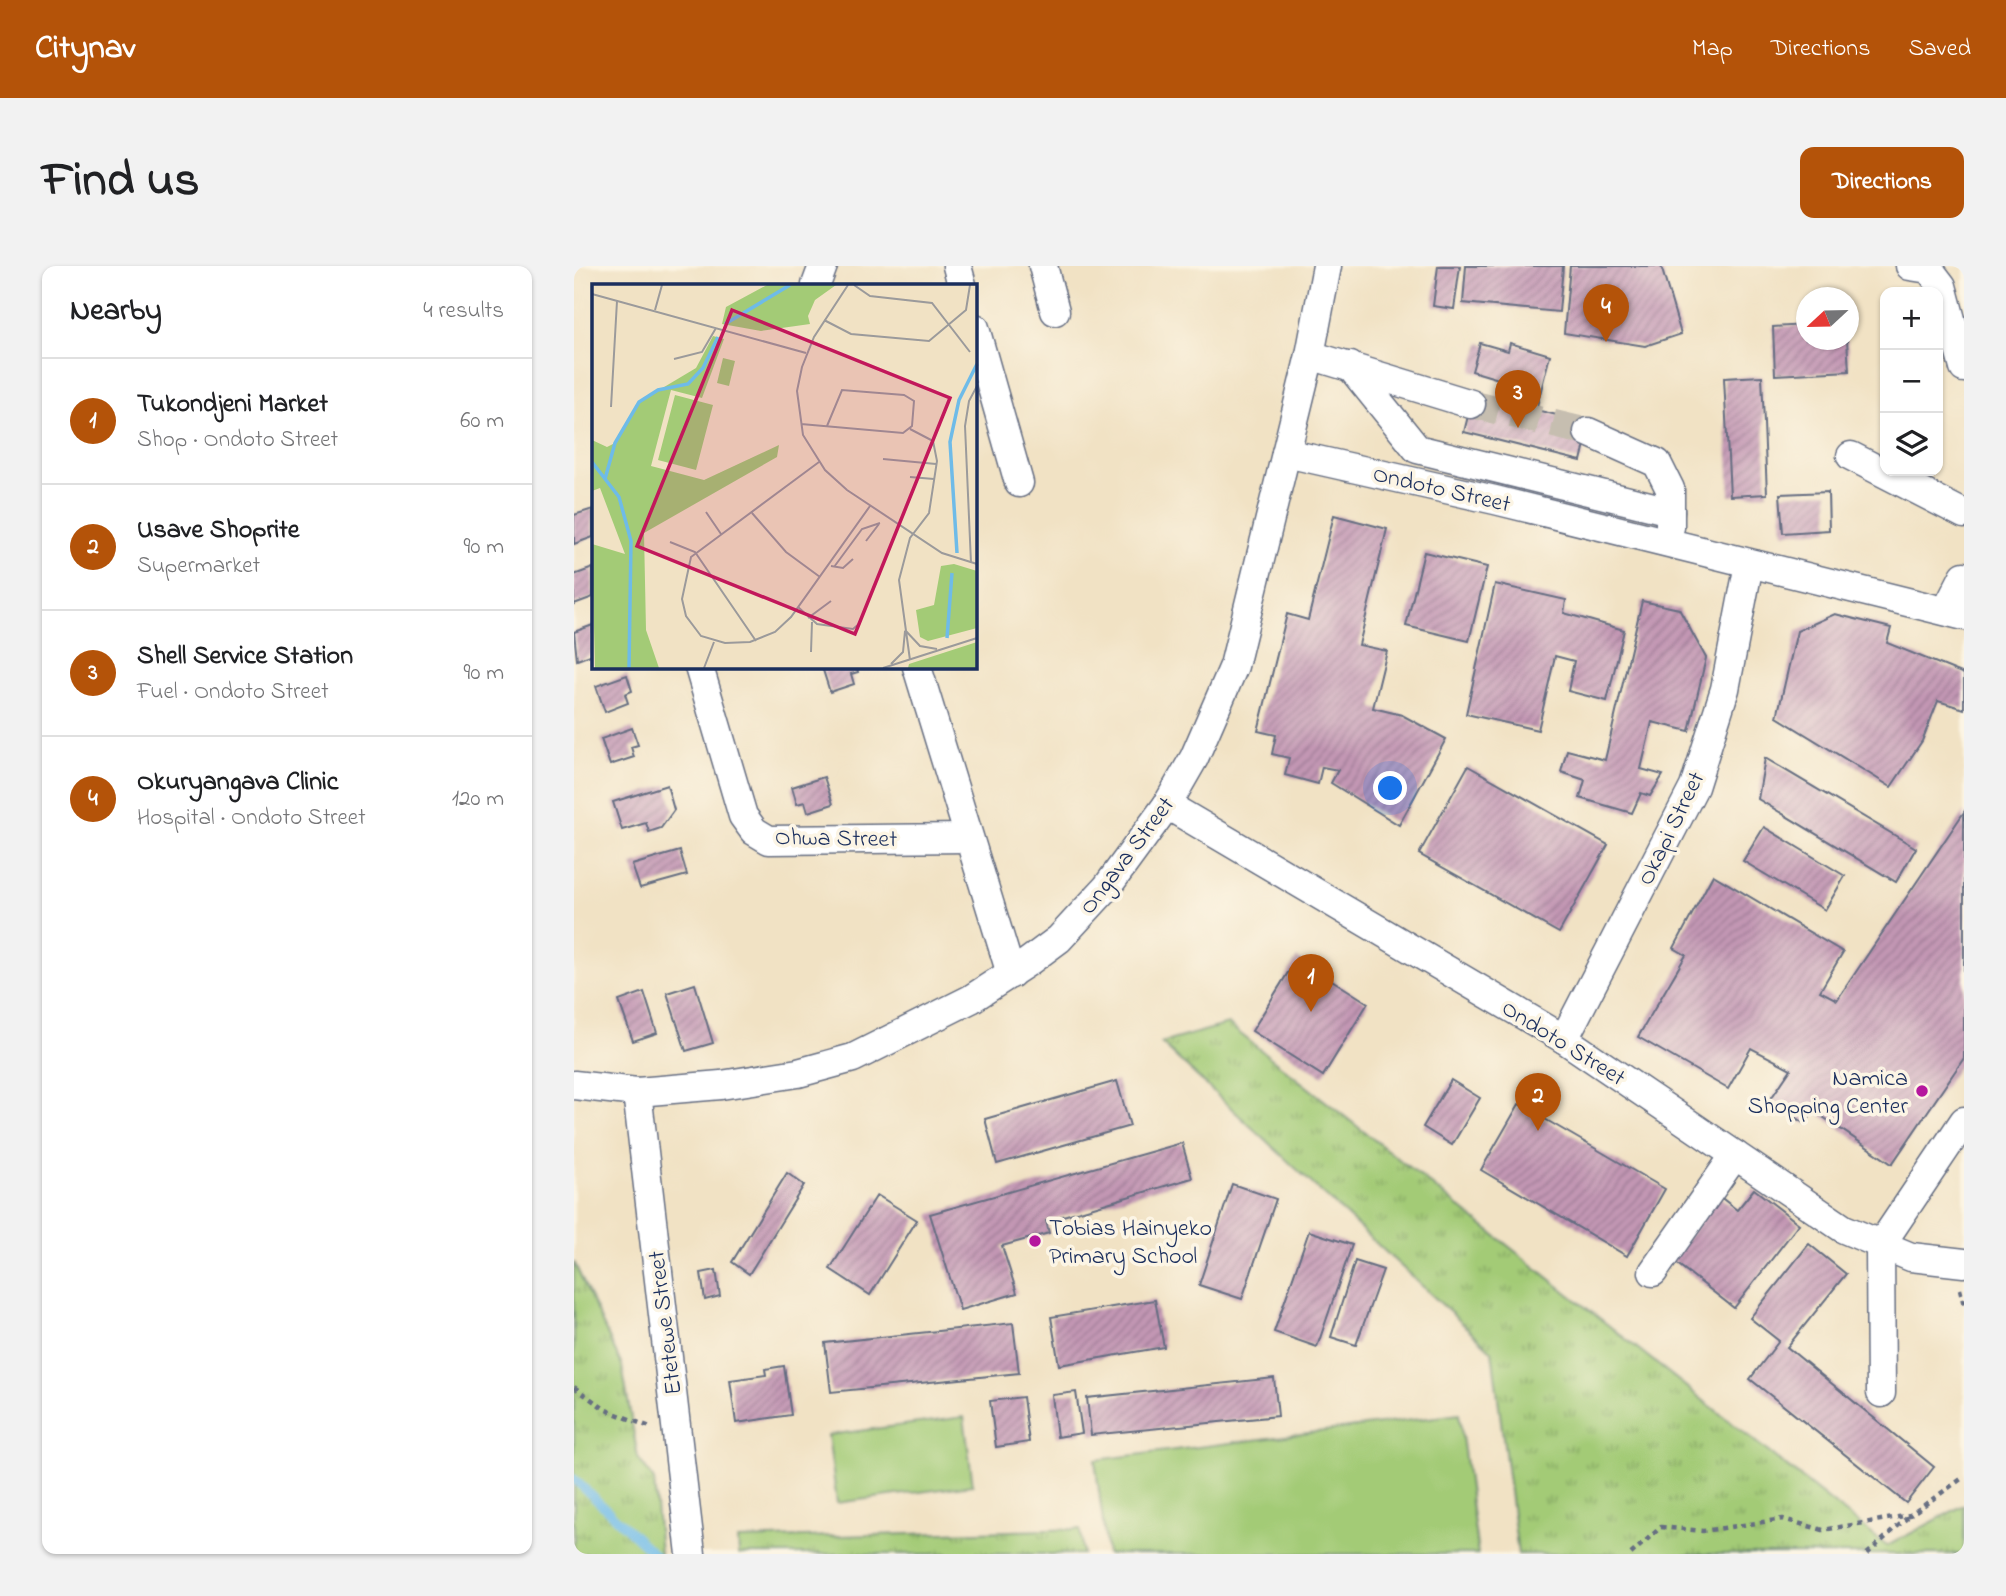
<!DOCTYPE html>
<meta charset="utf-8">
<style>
:root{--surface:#fff;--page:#f2f2f2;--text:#202124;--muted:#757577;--line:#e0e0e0;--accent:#b45309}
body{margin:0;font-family:"Indie Flower",sans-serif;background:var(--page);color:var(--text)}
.controls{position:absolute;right:21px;top:21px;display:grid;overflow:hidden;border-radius:14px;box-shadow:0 2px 5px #0004}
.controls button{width:63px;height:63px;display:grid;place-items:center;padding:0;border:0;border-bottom:2px solid var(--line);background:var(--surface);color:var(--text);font:35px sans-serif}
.compass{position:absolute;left:1222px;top:21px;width:63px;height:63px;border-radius:50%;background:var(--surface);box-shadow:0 2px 5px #0004;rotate:248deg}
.you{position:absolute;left:817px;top:523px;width:24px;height:24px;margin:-18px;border:5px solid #fff;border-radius:50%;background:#1a73e8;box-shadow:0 0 0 10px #1a73e833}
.badge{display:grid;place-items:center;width:46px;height:46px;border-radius:50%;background:var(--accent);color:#fff;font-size:23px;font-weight:700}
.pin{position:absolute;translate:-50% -58px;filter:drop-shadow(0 2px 4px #0008)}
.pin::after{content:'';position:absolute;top:37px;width:24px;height:21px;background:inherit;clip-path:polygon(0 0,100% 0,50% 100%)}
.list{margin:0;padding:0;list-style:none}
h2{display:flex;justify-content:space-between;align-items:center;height:91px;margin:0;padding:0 28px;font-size:30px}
h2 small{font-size:23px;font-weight:400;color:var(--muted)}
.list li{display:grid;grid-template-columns:46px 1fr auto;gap:21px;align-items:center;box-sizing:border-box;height:126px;padding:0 28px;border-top:2px solid var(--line)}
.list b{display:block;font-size:26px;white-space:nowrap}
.list p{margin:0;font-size:23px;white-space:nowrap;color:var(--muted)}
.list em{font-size:23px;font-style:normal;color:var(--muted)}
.icon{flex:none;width:38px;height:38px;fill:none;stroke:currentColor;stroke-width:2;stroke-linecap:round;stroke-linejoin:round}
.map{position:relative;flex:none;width:1390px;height:1288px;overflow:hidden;border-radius:14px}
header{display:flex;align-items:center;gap:42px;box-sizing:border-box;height:98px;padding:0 35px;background:var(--accent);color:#fff}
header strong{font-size:33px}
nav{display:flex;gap:38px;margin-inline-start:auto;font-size:24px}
.intro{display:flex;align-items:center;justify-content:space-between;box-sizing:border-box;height:168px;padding:0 42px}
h1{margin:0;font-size:49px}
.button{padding:18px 32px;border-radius:14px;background:var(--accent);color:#fff;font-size:24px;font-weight:700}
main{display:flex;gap:42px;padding:0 42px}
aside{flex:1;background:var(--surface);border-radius:14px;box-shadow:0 2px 5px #0004}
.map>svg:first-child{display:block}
.grass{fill:url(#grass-tufts);stroke:#5f7d6a;stroke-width:2}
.park{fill:#a3cb76;stroke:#5f7d6a;stroke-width:2}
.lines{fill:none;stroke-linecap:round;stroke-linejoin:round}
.stream{stroke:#6ebbe8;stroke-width:9}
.building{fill:url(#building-hatch)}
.minor-tunnel{stroke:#c6beb0;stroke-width:28;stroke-dasharray:28 14;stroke-linecap:butt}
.minor-casing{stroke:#666e82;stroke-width:31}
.path{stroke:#666e82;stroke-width:4.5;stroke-dasharray:5 5;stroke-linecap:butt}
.minor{stroke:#fff;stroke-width:28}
.poi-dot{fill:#b5179e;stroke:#fcf5e5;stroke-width:2.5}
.labels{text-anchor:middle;stroke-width:7;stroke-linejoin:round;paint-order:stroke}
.street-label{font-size:24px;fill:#1b2f5e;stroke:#fcf5e5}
.poi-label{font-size:24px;fill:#1b2f5e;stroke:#fcf5e5;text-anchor:end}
.inset-river{fill:none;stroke:#6ebbe8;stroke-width:3.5}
.inset-road{fill:none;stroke:#9b9a9b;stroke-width:2}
.view{fill:#c2185b;fill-opacity:0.15;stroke:#c2185b;stroke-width:3.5}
.inset-edge{fill:none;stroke:#1b2f5e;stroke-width:3.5}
</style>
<header>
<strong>Citynav</strong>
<nav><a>Map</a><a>Directions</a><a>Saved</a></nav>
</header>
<div class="intro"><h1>Find us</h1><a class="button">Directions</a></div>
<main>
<aside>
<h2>Nearby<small>4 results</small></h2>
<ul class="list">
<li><span class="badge">1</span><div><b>Tukondjeni Market</b><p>Shop · Ondoto Street</p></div><em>60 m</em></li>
<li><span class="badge">2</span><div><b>Usave Shoprite</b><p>Supermarket</p></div><em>90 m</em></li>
<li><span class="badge">3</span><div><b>Shell Service Station</b><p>Fuel · Ondoto Street</p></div><em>90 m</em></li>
<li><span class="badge">4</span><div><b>Okuryangava Clinic</b><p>Hospital · Ondoto Street</p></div><em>120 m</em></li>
</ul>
</aside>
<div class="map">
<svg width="1390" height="1288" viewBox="0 0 1390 1288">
<defs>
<pattern id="grass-tufts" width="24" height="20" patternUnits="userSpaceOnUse" patternTransform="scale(1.75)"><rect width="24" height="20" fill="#a3cb76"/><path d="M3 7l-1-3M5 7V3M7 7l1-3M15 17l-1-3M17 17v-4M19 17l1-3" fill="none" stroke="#84a564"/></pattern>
<pattern id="building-hatch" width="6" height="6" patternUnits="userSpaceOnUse" patternTransform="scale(1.75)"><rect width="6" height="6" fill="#c397b4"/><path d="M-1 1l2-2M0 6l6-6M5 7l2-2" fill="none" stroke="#9e7c96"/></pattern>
</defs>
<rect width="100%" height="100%" fill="#fcf5e5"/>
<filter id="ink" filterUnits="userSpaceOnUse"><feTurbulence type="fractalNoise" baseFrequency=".0143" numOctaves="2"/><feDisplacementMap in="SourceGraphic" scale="14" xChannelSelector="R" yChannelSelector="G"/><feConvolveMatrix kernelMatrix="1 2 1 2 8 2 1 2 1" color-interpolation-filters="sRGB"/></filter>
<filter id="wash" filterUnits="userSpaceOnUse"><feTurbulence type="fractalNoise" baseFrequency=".00686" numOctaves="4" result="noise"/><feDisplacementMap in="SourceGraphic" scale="28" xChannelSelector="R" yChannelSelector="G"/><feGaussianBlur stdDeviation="1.57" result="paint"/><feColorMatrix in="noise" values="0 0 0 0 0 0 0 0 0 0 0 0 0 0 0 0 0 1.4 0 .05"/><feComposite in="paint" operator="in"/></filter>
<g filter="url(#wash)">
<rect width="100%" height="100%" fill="#f1e2c4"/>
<g class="grass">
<path d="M654,758l659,522 77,-41v49h-446l-26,-203 -331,-308z"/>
<path d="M0,996l48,104 16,92 16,22 6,74h-86z"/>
<path d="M506,1263l3,25h-344l-1,-15z"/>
</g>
<g class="park">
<path d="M885,1148l19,140h-371l-12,-94z"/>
<path d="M390,1151l9,68 -136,18 -9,-68z"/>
</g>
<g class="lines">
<path class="stream" d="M0,1213l80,75"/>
</g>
<g id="blocks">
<g class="building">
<path d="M864,0h22l-6,43 -21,-3z"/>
<path d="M892,0h97l-4,46 -96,-9z"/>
<path d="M996,0h91l20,68 -36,12 -81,-13z"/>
<path d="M1232,59v15h41l2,31 -74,4 -2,-48z"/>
<path d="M906,77l28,8 2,-8 40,12 -14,55 54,13 -9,38 -117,-29 8,-32 23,6 7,-26 -30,-9z"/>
<path d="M1188,110l5,118 -37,2 -6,-118z"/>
<path d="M1254,226l1,38 -46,3 -3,-39z"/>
<path d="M19,243v28l-19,7v-29z"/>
<path d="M760,249l53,14 -28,116 28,6 -14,57 29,7 44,24 -47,86 -68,-42 7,-13 -16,-3 -4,17 -33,-9 4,-17 -17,-4 4,-19 -18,-4 29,-117 21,6z"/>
<path d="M850,286l63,15 -18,74 -63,-15z"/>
<path d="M19,302v29l-19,7v-29z"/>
<path d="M921,318l71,16 -2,13 60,17 -17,71 -39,-10 6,-30 -19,-5 -17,74 -72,-16z"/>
<path d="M1068,335l37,8 27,49 -17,73 -37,-9 -11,47 22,6 -13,21 -9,-3 -9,20 -52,-15 5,-18 -24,-8 6,-22 38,10z"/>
<path d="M1261,348l56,14 -4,15 77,31v35l-26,-8 -16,40 -31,46 -114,-70 20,-86z"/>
<path d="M19,359v29l-16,6 -3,-28z"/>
<path d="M248,401h35l1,5 -7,2 3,10 -24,8z"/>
<path d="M53,409l5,16 -7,3 3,9 -23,9 -9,-26z"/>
<path d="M58,462l6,17 -7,2 3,10 -24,8 -9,-26z"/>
<path d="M1191,492l151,90 -20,34 -138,-83z"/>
<path d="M894,500l140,79 -49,88 -140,-79z"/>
<path d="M250,511l9,27 -25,8 -3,-10 -8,2 -5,-17z"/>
<path d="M93,519l7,25 -13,18 -12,4 -3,-9 -24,7 -9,-28z"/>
<path d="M1390,546v246l-72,106 -78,-53 -9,13 -35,-24 21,-31 -40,-21 -23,41 -90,-52 48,-82 -12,-7 39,-73 130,77 -23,39 17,9z"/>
<path d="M1190,561l81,49 -20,34 -82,-49z"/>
<path d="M106,585l7,24 -47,13 -8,-23z"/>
<path d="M723,692l71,45 -45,73 -71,-45z"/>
<path d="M121,718l18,59 -27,8 -19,-58z"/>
<path d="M70,726l13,41 -24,8 -14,-40z"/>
<path d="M877,814l29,18 -28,47 -29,-18z"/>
<path d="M543,815l13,45 -133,38 -12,-45z"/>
<path d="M945,838l146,85 -38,67 -146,-86z"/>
<path d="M608,877l10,35 -146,43 3,12 -47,13 15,47 -57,17 -30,-96z"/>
<path d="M213,907l17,12 -55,89 -17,-12z"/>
<path d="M658,918l44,15 -34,100 -43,-14z"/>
<path d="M1180,923l45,35 -65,84 -63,-49 48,-63 18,14z"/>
<path d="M303,929l40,25 -47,75 -40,-26z"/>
<path d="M735,965l43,14 -35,102 -43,-15z"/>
<path d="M1235,978l37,30 -59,73 147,120 -28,36 -156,-124 29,-38 -29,-23z"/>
<path d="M781,995l28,9 -27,75 -25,-8z"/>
<path d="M142,1004l4,26 -15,4 -4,-27z"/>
<path d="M581,1034l9,47 -105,18 -8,-48z"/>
<path d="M439,1057l6,50 -188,19 -6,-49z"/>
<path d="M210,1100l7,49 -55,8 -6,-43 36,-5 -1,-6z"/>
<path d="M700,1112l4,38 -187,19 -4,-37z"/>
<path d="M502,1126l6,41 -25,4 -5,-42z"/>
<path d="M449,1131l6,45 -33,5 -6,-46z"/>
</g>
</g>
</g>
<g filter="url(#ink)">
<use href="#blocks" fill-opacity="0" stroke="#666e82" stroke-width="2"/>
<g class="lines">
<path class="minor-tunnel" d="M897,138l117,28"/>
<g class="minor-casing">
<g id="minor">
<path d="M383,0l5,19"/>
<path d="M469,0l12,45"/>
<path d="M1336,0l19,3 13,17 22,82"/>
<path d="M242,19l7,-19"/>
<path d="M401,62l44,155"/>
<path d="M736,89l161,49"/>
<path d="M776,100l67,83 253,62"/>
<path d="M1014,166l69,31 13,26v38"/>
<path d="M712,187l209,47 469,116"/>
<path d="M1277,190l113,58"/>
<path d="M1372,345l18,-35"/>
<path d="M125,401l44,149 11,15 15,9 199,-2"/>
<path d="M343,401l94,307"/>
<path d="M593,539l397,234 280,190 67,28 53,6"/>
<path d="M990,773l130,-252 31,-98 24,-125"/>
<path d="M0,819l63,7 84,-7 77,-12 55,-15 118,-59 57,-37 31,-23 48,-52 60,-82 27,-47 40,-92 76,-311 17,-89"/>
<path d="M63,826l54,462"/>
<path d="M1079,1006l82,-117"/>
<path d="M1307,1127l-1,-147 84,-125"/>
</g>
</g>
<g class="path">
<path d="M1386,1023l4,16"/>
<path d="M0,1121l32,23 44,17"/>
<path d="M1057,1288l30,-27 42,4 80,-12 40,11 87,-15 54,-38"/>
<path d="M1293,1288l41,-37"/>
</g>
<use href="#minor" class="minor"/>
</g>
</g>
<g class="poi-dot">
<circle cx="1348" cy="825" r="7"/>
<circle cx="461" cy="975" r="7"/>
</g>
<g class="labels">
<g class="street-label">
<text transform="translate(868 222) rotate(13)" y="8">Ondoto Street</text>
<text transform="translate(1096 562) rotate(-64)" y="8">Okapi Street</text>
<text transform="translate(262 571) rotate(1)" y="8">Ohwa Street</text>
<text transform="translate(552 589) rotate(-53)" y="8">Ongava Street</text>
<text transform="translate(990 776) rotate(32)" y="8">Ondoto Street</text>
<text transform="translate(90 1057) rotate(-97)" y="8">Etetewe Street</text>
</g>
<g class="poi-label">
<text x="1334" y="819">Namica<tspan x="1334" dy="28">Shopping Center</tspan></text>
<text x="475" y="969" text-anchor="start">Tobias Hainyeko<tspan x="475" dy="28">Primary School</tspan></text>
</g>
</g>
<g transform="translate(18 18)">
<rect width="385" height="385" fill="#f1e2c4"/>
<path d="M175,1h69l-21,15 -7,16 2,8 -49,7 -39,-7 4,-17zM121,52l11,3 -22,59 -31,-8 -20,76 53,14 75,-35 -2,12 -133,76 2,97 13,38h-64l-3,-124 33,10 -25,-66 -8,3v-51l15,7 8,-4 24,-41 57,-34zM362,280l23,7v57l-49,13 -8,-4 -4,-27 18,-5 7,-39zM385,358v26h-69l1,-4z" fill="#a3cb76"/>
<path d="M131,74l12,3 -6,25 -12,-3zM83,111l38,10 -17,65 -38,-10z" fill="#a3cb76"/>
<path class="inset-river" d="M133,40l65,-39M0,178l27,35 12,44 -2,127M13,195l10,-36 24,-41 19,-12 30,-6 15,-16 15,-31M365,269l-7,-111 9,-42 18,-36M355,354l5,-65"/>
<path class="inset-road" d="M256,1l-34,52 -12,30 -5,24 6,44 22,35 22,20 95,63 35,11M262,1l16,11 62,7 38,49M0,10l214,59M63,26l7,-25M232,36l27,14 78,7 37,-31 4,-25M82,75l28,-7 14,-24M19,123l6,-106M209,140l102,9 9,-7 2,-25 -10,-6 -62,-5 -15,36M318,145l23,12 4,20 -8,52 -19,25 -11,42 11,80M291,175l53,5M227,178l-128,95 -9,42 4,17 15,20 24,7 25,-1 25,-10 16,-15 79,-111M318,193l24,2M114,228l15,22M160,229l34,39 34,25M274,257l13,-17M78,258l25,10 61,89M379,279l-6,-137 4,-25 8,-15M239,282l12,2 10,-9M242,283l28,-38 18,-6M206,323l19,17 36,5 7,-6M216,334l23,-17M313,346l15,16 17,3M219,368l1,-30M299,380l12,-12 2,-21M112,384l10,-26M291,384l94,-30"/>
<path class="view" d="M140,26l218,88 -95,236 -218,-88z"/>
<rect width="385" height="385" class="inset-edge"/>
</g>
</svg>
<div class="controls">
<button>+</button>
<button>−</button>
<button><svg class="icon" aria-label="layers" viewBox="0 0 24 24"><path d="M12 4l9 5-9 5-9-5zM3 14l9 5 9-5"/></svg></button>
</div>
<svg class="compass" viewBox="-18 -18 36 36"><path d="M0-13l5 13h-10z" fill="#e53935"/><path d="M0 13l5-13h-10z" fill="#757577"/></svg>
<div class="you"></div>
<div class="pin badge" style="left:737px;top:746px">1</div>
<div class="pin badge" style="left:964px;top:865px">2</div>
<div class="pin badge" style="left:944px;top:162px">3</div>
<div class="pin badge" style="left:1032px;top:76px">4</div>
</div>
</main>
